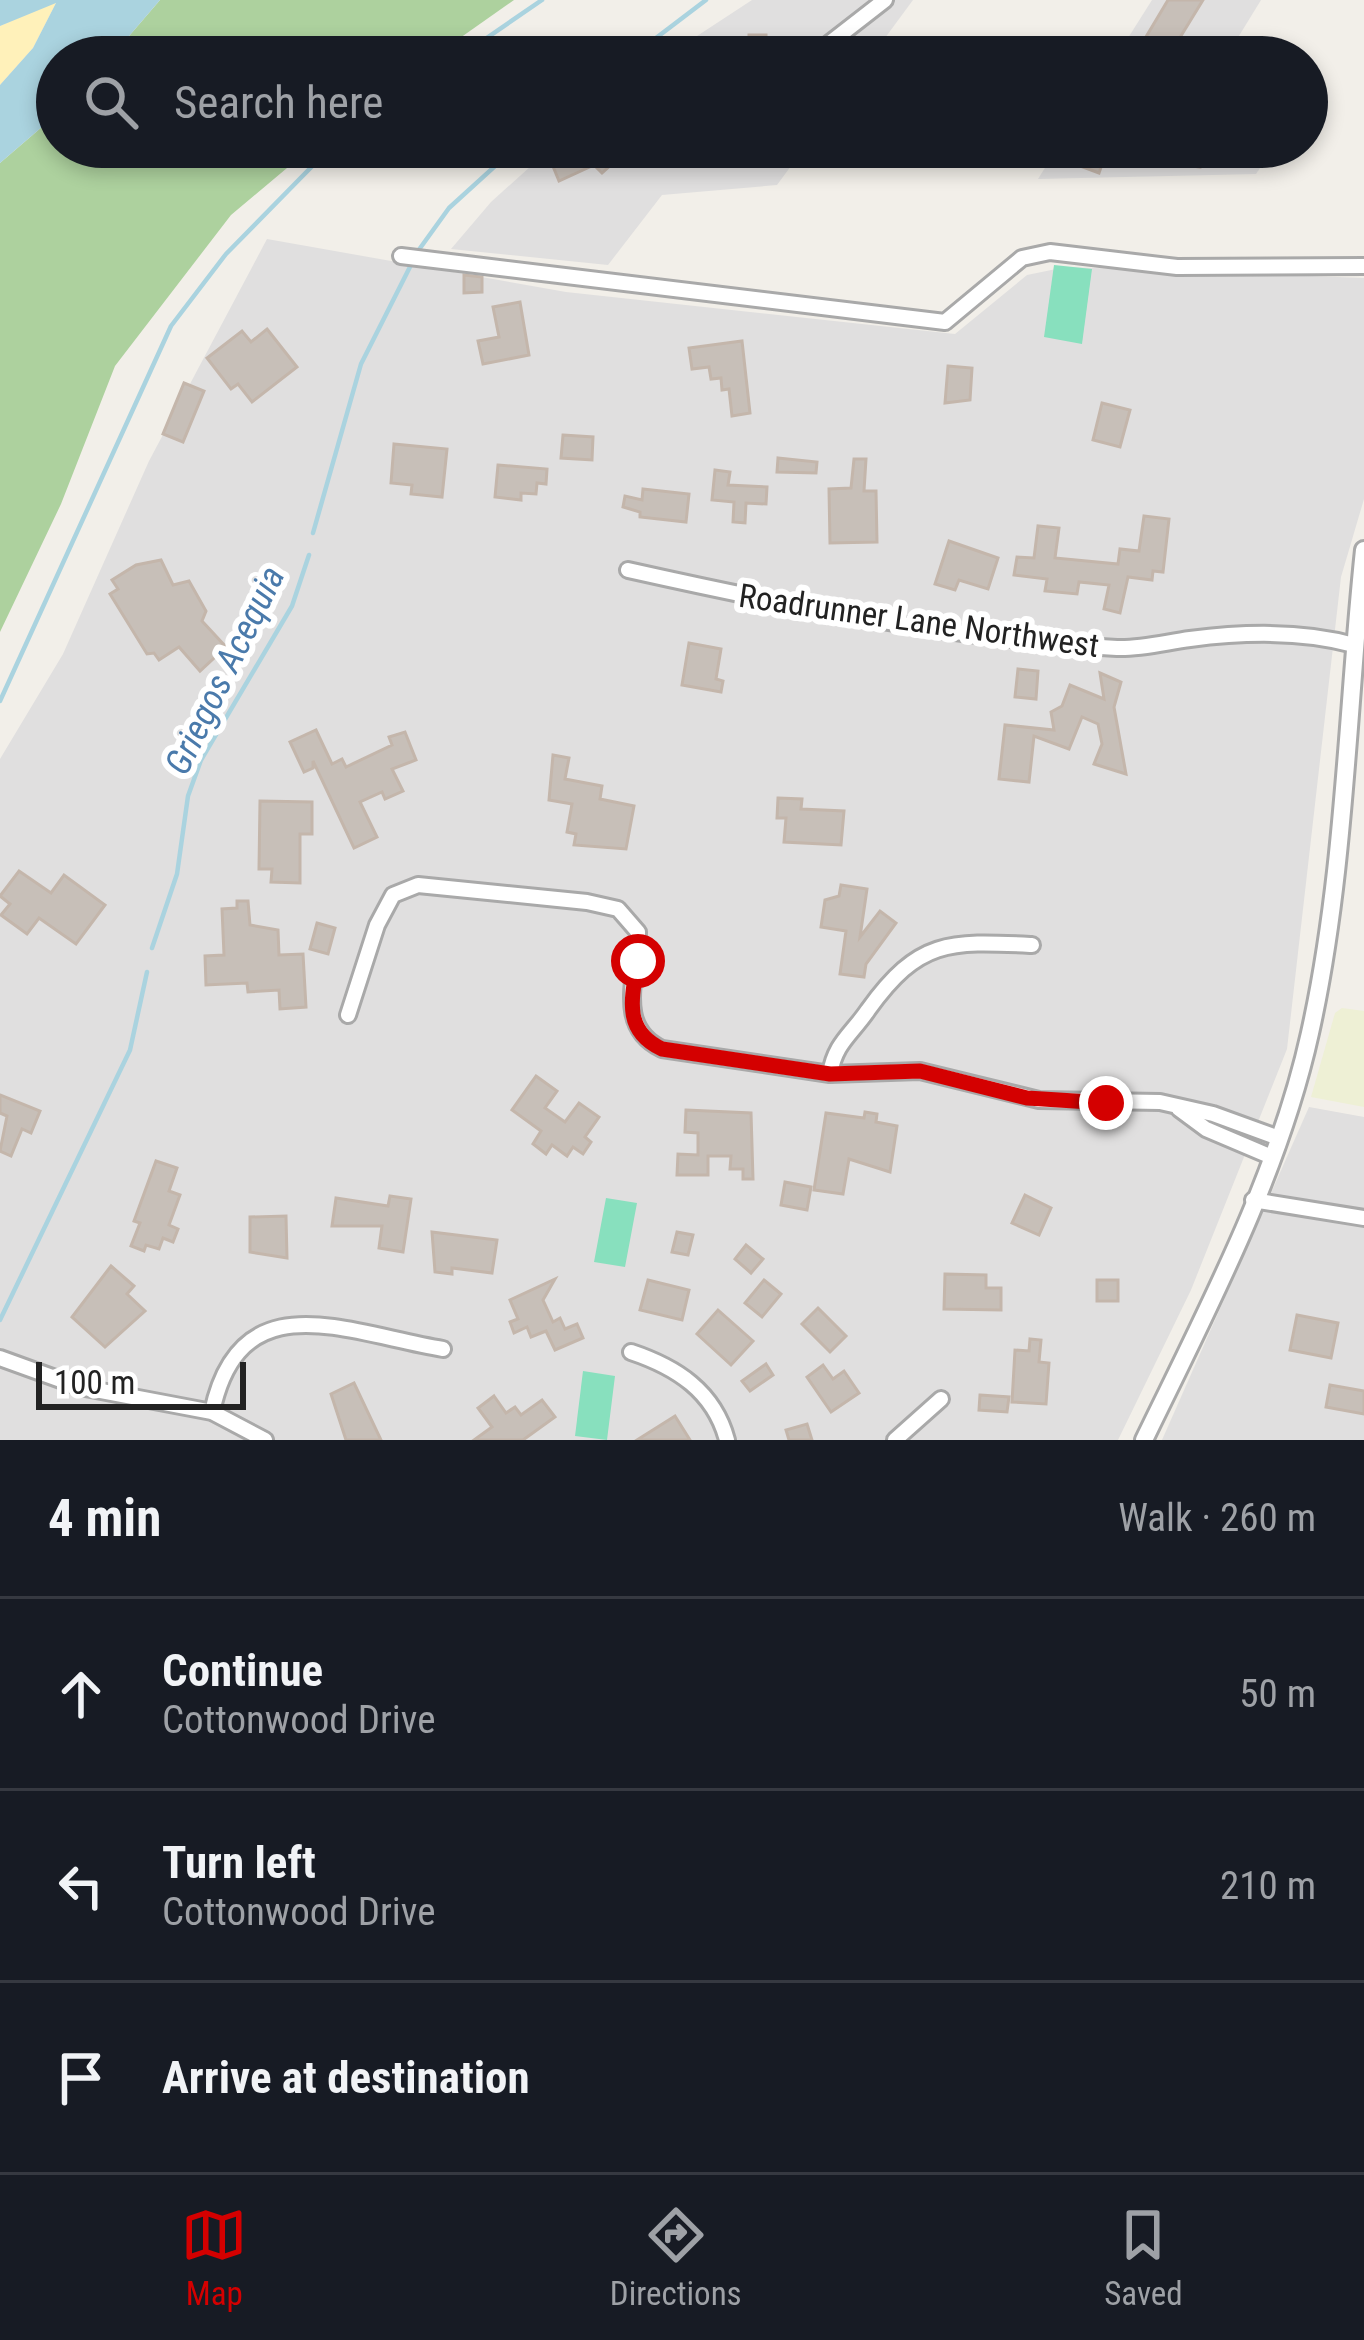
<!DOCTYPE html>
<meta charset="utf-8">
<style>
:root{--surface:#171b24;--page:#20242c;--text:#f1f3f6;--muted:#9ea1a6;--line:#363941;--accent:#d40000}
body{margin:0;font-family:"Roboto Condensed",sans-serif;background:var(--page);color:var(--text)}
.scale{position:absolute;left:36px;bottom:30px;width:210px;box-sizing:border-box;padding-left:12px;border:6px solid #222;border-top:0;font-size:33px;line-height:42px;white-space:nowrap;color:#222;-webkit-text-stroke:9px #fff;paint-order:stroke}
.stop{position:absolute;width:36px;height:36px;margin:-27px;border:9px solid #d40000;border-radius:50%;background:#fff}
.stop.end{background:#d40000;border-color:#fff;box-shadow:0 3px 12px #0008}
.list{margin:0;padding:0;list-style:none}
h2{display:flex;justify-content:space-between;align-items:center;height:156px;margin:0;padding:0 48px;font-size:51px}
h2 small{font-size:39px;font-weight:400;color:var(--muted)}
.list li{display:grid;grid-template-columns:78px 1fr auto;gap:36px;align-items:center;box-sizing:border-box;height:192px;padding:0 48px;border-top:3px solid var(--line)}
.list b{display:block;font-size:45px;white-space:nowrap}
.list p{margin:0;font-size:39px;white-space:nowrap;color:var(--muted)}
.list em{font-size:39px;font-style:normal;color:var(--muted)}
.icon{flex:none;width:66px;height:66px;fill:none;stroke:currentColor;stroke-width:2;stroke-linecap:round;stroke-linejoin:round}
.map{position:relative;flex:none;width:1364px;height:1440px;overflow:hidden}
.search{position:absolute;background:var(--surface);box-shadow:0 6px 18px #0003;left:36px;right:36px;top:36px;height:132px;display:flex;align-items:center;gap:30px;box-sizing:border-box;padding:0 42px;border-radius:66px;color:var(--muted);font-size:45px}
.sheet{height:732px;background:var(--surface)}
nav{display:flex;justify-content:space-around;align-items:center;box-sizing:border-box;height:168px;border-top:3px solid var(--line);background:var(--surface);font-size:33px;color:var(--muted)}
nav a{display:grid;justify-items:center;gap:6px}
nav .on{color:var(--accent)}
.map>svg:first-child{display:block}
.residential{fill:#e0dfdf}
.farmland{fill:#eef0d5}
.forest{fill:#add19e}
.sand{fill:#fff1ba}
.pitch{fill:#88e0be}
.water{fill:#aad3df}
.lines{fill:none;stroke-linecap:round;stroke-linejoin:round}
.stream{stroke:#aad3df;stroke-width:4.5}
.building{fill:#c7bfb8;stroke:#c4b6ab;stroke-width:3}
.minor-casing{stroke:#a9a9a9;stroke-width:20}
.tertiary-casing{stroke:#a9a9a9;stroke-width:22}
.minor{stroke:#fff;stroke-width:14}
.tertiary{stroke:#fff;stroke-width:16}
.route{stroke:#d40000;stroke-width:15}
.labels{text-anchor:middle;stroke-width:12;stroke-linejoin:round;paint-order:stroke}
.street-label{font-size:33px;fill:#222;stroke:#fff}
.water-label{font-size:36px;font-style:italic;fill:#4a7aab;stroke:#fff}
</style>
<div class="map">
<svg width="1364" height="1440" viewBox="0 0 1364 1440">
<rect width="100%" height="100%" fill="#f2efe9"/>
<g class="residential">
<path d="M752,0h161l-42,57h-206z"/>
<path d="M1152,0h109l-35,57h-110z"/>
<path d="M552,147h253l-28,38 -115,10 -54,70 -157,-16 40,-47z"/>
<path d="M1058,147h216l-18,27 -218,5z"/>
<path d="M267,239l299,53 389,42 72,-59 39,-8 298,11v221l-23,78 -54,472 -96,241 -73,150h-1118v-681l63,-105 86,-193z"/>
<path d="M1309,1107l55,10v323h-202z"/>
</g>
<path class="farmland" d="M1342,1008l22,3v96l-53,-10 24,-84z"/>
<g class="forest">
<path d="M160,0h354l-81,57h-322z"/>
<path d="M57,114v33h255l-81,68 -116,151 -54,138 -61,128v-469z"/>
</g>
<path class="sand" d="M57,1l-24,47 -33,37v-59z"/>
<g class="pitch">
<path d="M1054,265l38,4 -10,75 -38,-7z"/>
<path d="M606,1198l31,5 -12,64 -31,-5z"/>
<path d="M583,1371l32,5 -8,64 -32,-4z"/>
</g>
<path class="water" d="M0,0h160l-49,57h-54v57l-57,49v-78l33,-37 23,-45 -56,23z"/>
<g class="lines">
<g class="stream">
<path d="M459,57l83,-57"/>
<path d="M631,57l75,-57"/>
<path d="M313,533l48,-169 57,-113 31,-43 67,-61"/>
<path d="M0,701l171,-375 55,-72 105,-107"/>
<path d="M152,948l25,-74 11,-78 13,-36 91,-154 17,-51"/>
<path d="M0,1320l130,-270 17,-78"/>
</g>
</g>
<g class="building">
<path d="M1168,0h35l-35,57h-34z"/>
<rect x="749" y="35" width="17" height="22"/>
<path d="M592,147h39l-29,26 -8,-8 -35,16 -9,-22 23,-11 6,11z"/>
<path d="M1081,147h27l-9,26 -24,-9z"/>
<path d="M1171,147h31l-2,20 -31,-4z"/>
<path d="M464,275l18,2v15l-18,1z"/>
<path d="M520,302l9,53 -46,9 -5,-23 21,-4 -6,-30z"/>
<path d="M267,329l30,38 -45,35 -14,-18 -7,5 -24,-31 35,-27 9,11z"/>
<path d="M742,341l8,72 -18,3 -3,-27 -7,1 -1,-12 -10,1 -2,-12 -17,2 -3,-21z"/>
<path d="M948,366l24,2 -2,32 -25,3z"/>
<path d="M184,383l20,8 -21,51 -20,-8z"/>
<path d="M1102,403l28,7 -10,37 -27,-7z"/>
<path d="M563,435l30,2 -1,23 -31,-2z"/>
<path d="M394,444l53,5 -5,48 -31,-3 1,-9 -21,-2z"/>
<path d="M778,458l39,4 -1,11 -39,-1z"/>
<path d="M854,459h12l-2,32h12l1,51 -47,1 -1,-54 22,-1z"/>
<path d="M498,465l49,4 -1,15 -9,-1 -1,11 -15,-1v7l-26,-3z"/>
<path d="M715,470l15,2 -2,13 39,2 -1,17 -20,-1 -1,20 -12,-1 1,-20 -22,-2z"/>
<path d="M643,489l46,5 -3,28 -46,-5v-5l-17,-5 2,-11 17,4z"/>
<path d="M1144,516l25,3 -6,53 -10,-1 -1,9 -24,-3 -8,36 -16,-4 5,-24 -30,-3 -2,12 -32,-3 2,-12 -33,-4 3,-18 17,1 4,-32 21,2 -4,30 63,6 2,-15 19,2z"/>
<path d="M949,541l49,17 -10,31 -29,-9 -4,10 -20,-6z"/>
<path d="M161,560l12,25 16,-4 17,30 -4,10 24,26 -26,24 -21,-24 -20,13 -5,-7 -7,1 -37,-60 8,-5 -6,-9 24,-15z"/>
<path d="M689,643l32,6 -5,30 7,2 -2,11 -39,-7z"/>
<path d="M1018,669l20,2 -2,28 -21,-2z"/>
<path d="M1100,673l21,9 -7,25 12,67 -32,-10 8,-20 -4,-20 -16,-7 -13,32 -35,-13 -5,46 -30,-3 6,-54 49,5 -3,-18 11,-6 8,-21 34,14z"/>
<path d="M316,730l16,34 10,-5 4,8 46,-22 -3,-8 16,-5 11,28 -24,9 11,22 -18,8 -3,-7 -22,10 17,35 -23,11 -41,-87v7l-9,4 -14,-30z"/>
<path d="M553,755l16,3 -4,21 37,7 -2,13 34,7 -8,43 -52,-4 2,-11 -9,-2 5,-28 -23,-4z"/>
<path d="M778,798l24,1 -1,10 43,2 -3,34 -57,-3 2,-24h-9z"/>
<path d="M260,801l52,1v32h-12v49l-29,-1 1,-13h-13z"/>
<path d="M19,871l32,22 13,-18 41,30 -29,39 -37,-26 -12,16 -26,-19 9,-11 -10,-8z"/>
<path d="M841,885l26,4 -7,48 20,-26 16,12 -30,41 -2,13 -24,-3 6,-43 -25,-4 4,-27 14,-4z"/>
<path d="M237,901h11l2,24 28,5 1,25 24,-1 3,53 -26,2 -1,-19 -31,2 -1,-9 -41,2 -1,-29 19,-1 -2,-46 15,-1z"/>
<path d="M317,923l18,5 -7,26 -18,-5z"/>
<path d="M536,1076l21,15 -12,17 20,14 14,-19 20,14 -14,20 6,5 -8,12 -10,-7 -6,9 -15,-11 -6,9 -13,-10 8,-13 -29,-21z"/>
<path d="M0,1095l40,16 -9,22 -9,-4 -11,27 -11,-5 7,-35 -7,-3z"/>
<path d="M686,1110l65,3 2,66h-10v-10h-13l1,-13h-23v19h-31l1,-21 20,1v-22l-13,-1z"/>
<path d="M865,1112l12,2 -1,8 21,4 -7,46 -41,-13 -6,35 -29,-4 12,-77 38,5z"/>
<path d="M156,1161l21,7 -8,23 11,4 -11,30 9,4 -5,13 -10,-4 -4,11 -13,-4 -2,6 -13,-5 9,-23 -6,-2z"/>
<path d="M785,1182l26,5 -4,23 -26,-5z"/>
<path d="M1025,1195l26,13 -12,27 -27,-12z"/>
<path d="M390,1196l21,3 -8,53 -24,-4 3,-22h-50l4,-28 52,8z"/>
<path d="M286,1216l1,42 -37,-6v-35z"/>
<path d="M432,1232l65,8 -5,33 -40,-5v6l-17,-2z"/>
<path d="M677,1232l16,3 -5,20 -16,-3z"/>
<path d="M746,1245l17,14 -12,14 -16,-14z"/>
<path d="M111,1266l23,20 -7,8 18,17 -40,36 -33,-30z"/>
<path d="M945,1274l41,1v13h15v22l-57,-1z"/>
<path d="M555,1279l-12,21 10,22 7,-4 5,11 12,-5 6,14 -28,12 -9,-19 -15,6 -4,-10 -13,6 -4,-11 8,-3 -8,-19z"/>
<path d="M648,1280l41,10 -7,30 -42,-10z"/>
<path d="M764,1280l17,14 -19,23 -17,-14z"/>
<rect x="1097" y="1280" width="21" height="21"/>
<path d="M818,1308l28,28 -16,16 -28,-28z"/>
<path d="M718,1310l35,31 -22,24 -34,-31z"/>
<path d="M1297,1315l41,8 -7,35 -41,-8z"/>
<path d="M1030,1339l11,1 -2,22 10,1 -3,41 -34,-2 3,-52 14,1z"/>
<path d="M766,1364l7,11 -23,16 -8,-10z"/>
<path d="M823,1365l10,14 11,-8 15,22 -28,19 -24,-35z"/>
<path d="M354,1383l27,57h-35l-15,-46z"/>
<path d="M1330,1385l34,6v23l-38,-7z"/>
<path d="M980,1395l29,2 -2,15 -28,-2z"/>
<path d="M494,1396l12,17 9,-6 6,8 21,-15 13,17 -32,23h-49l18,-13 -14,-19z"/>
<path d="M675,1416l15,24h-53z"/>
<path d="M807,1424l5,16h-23l-3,-10z"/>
</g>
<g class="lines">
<g class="minor-casing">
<g id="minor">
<path d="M813,56l72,-56"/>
<path d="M401,256l544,66 77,-64 28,-6 127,15 187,-1"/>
<path d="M628,570c161,36 324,69 489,78 24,1 50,-6 73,-9 54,-7 111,-9 164,6"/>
<path d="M348,1015l29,-90 16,-30 25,-10 169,17 31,7 20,23c0,43 -24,94 24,117l168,25 90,-3 119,29 121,2 53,12 66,24"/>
<path d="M830,1074c5,-31 21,-39 38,-64 51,-71 81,-69 164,-65"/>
<path d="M1179,1109l27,20 66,28"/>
<path d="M1253,1200l111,18"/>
<path d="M631,1352c45,15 83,39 96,88"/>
<path d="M0,1358l80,29 132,25 53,28"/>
<path d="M212,1412c28,-132 134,-79 231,-63"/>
<path d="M895,1440l46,-41"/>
</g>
</g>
<g class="tertiary-casing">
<path id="tertiary" d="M1144,1440c63,-130 135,-266 166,-407 35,-157 37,-323 54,-483"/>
</g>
<use href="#minor" class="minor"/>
<use href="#tertiary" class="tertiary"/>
</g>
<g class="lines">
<path class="route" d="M638,961c-6,36 -16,69 24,88l168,25 90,-3 107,27 79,5"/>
</g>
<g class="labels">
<g class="street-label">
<text transform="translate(919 620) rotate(8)" y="12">Roadrunner Lane Northwest</text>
</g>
<g class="water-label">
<text transform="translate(224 670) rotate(-64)" y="13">Griegos Acequia</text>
</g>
</g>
</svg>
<div class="scale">100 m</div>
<div class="stop" style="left:638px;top:961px"></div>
<div class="stop end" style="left:1106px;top:1103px"></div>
<div class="search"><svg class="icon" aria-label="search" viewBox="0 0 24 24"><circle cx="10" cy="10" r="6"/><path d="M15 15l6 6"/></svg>Search here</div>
</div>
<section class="sheet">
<h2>4 min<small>Walk · 260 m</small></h2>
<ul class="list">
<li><svg class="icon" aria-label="ahead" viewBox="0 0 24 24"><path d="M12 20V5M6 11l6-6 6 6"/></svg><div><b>Continue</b><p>Cottonwood Drive</p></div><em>50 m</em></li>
<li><svg class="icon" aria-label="left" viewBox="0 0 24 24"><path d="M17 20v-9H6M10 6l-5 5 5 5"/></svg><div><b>Turn left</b><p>Cottonwood Drive</p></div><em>210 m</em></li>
<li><svg class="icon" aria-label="arrive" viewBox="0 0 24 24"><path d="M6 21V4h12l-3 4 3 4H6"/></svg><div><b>Arrive at destination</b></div></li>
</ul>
</section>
<nav>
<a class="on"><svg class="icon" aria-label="map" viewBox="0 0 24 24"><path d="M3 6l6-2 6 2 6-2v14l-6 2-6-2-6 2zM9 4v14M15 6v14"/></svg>Map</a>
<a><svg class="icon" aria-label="directions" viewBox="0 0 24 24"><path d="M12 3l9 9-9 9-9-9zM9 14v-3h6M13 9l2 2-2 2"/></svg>Directions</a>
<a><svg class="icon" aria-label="saved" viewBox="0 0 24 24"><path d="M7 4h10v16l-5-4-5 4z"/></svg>Saved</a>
</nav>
